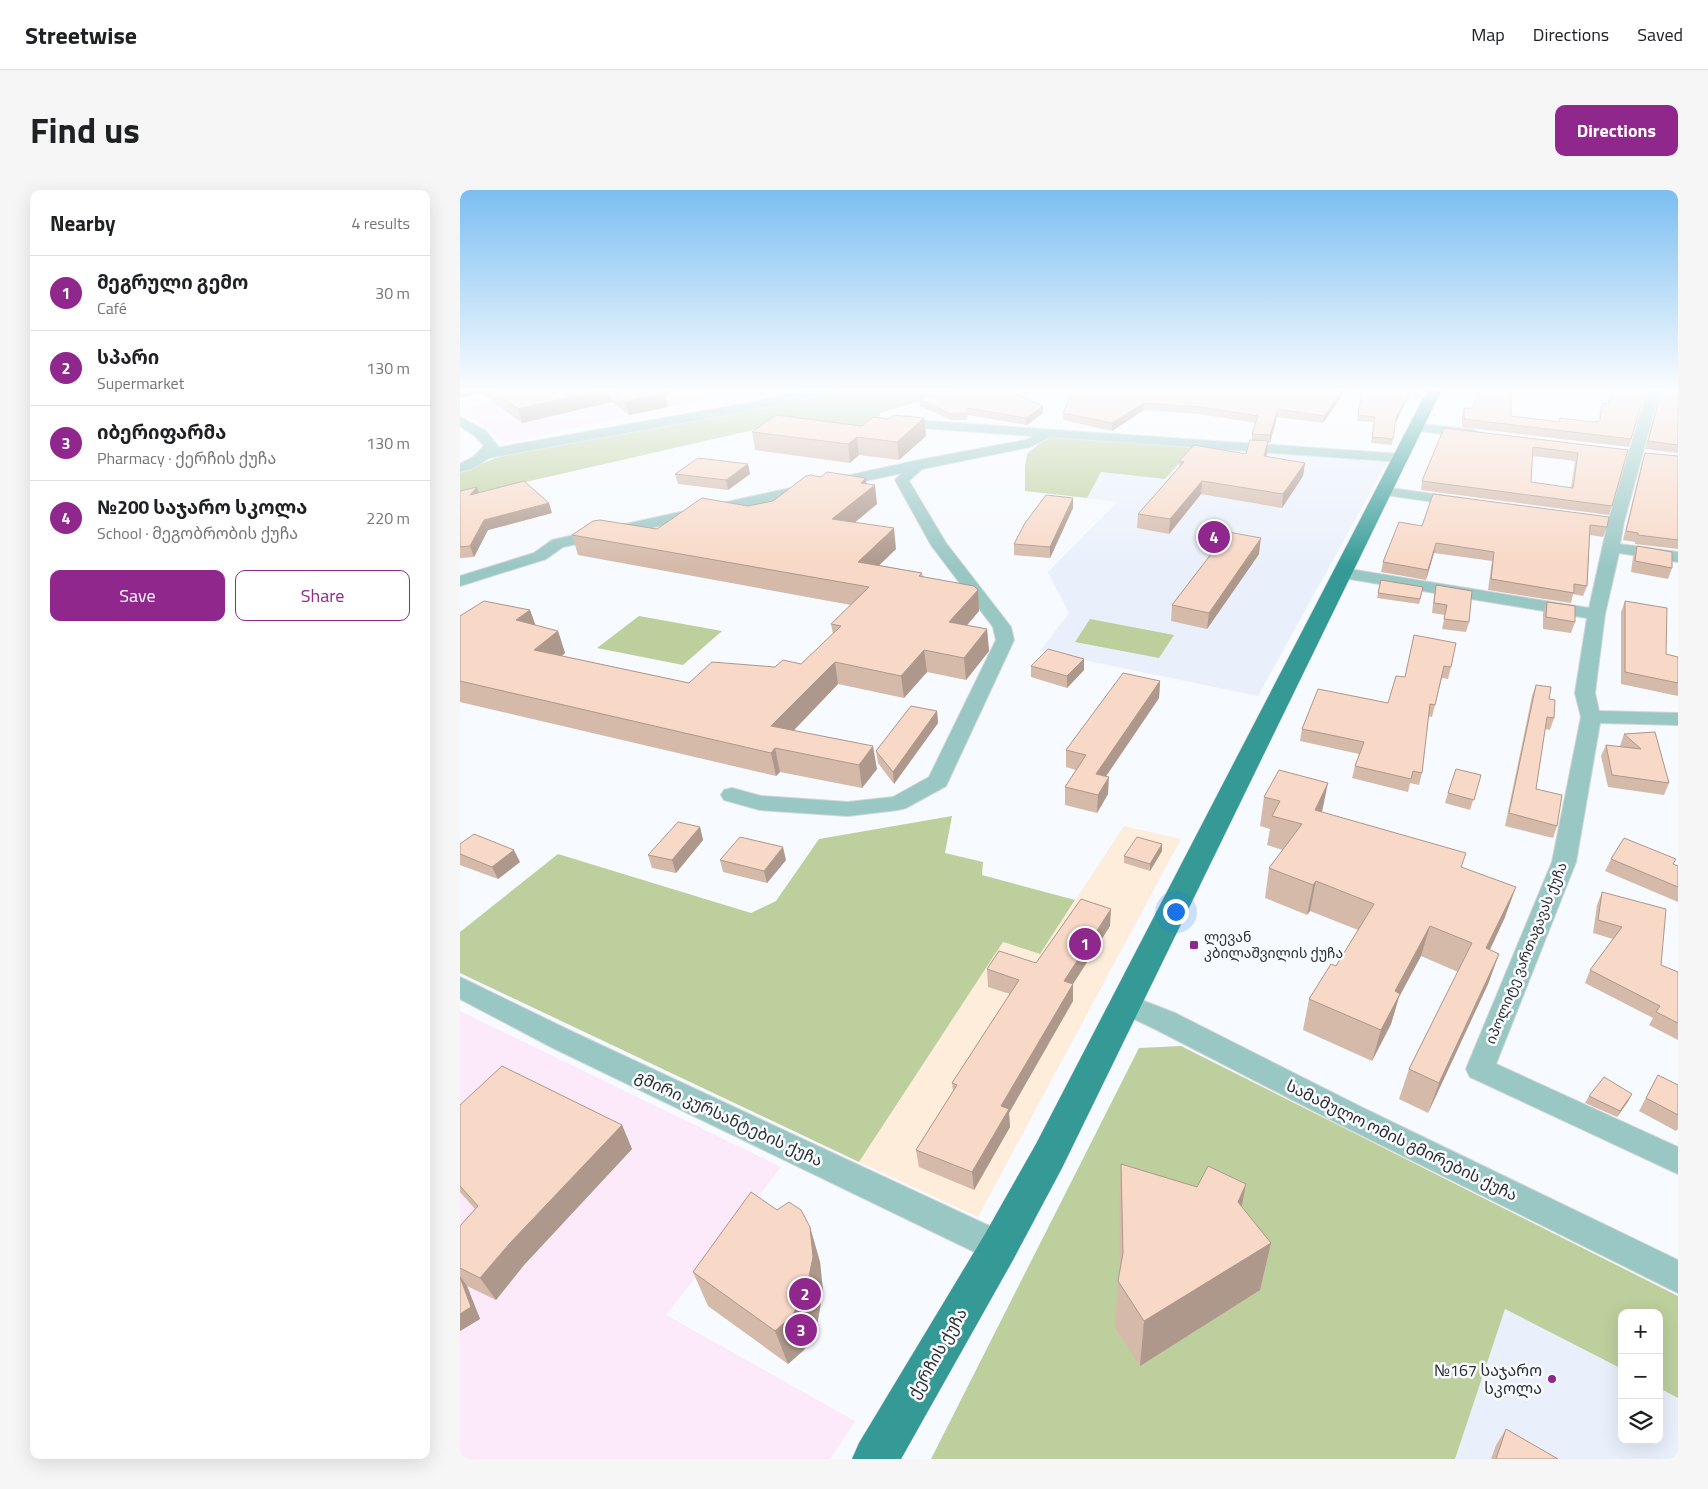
<!DOCTYPE html>
<meta charset="utf-8">
<style>
:root{--surface:#fff;--page:#f6f6f6;--text:#202124;--muted:#757577;--line:#e0e0e0;--accent:#8f278c}
body{margin:0;font-family:"Titillium Web","Noto Sans Georgian",sans-serif;background:var(--page);color:var(--text)}
.controls{position:absolute;right:15px;bottom:15px;display:grid;overflow:hidden;border-radius:10px;box-shadow:0 5px 20px #0002}
.controls button{width:45px;height:45px;display:grid;place-items:center;padding:0;border:0;border-bottom:1px solid var(--line);background:var(--surface);color:var(--text);font:25px sans-serif}
.you{position:absolute;left:715px;top:721px;width:18px;height:18px;margin:-12px;border:4px solid #fff;border-radius:50%;background:#1a73e8;box-shadow:0 0 0 8px #1a73e833}
.badge{display:grid;place-items:center;width:32px;height:32px;border-radius:50%;background:var(--accent);color:#fff;font-size:16px;font-weight:700}
.pin{position:absolute;translate:-50% -50%;border:2px solid #fff;box-shadow:0 1px 5px #0006}
.list{margin:0;padding:0;list-style:none}
h2{display:flex;justify-content:space-between;align-items:center;height:65px;margin:0;padding:0 20px;font-size:21px}
h2 small{font-size:16px;font-weight:400;color:var(--muted)}
.list li{display:grid;grid-template-columns:32px 1fr auto;gap:15px;align-items:center;box-sizing:border-box;height:75px;padding:0 20px;border-top:1px solid var(--line)}
.list b{display:block;font-size:19px;white-space:nowrap}
.list p{margin:0;font-size:16px;white-space:nowrap;color:var(--muted)}
.list em{font-size:16px;font-style:normal;color:var(--muted)}
.actions{display:flex;gap:10px;padding:15px 20px}
.actions a{flex:1;padding:11px 0;border:1px solid var(--accent);border-radius:10px;text-align:center;font-size:18px;color:var(--accent)}
.actions .main{background:var(--accent);color:#fff}
.icon{flex:none;width:28px;height:28px;fill:none;stroke:currentColor;stroke-width:2;stroke-linecap:round;stroke-linejoin:round}
.map{position:relative;flex:none;width:1218px;height:1269px;overflow:hidden;border-radius:10px}
header{display:flex;align-items:center;gap:30px;box-sizing:border-box;height:70px;padding:0 25px;background:var(--surface);border-bottom:1px solid var(--line)}
header strong{font-size:24px}
nav{display:flex;gap:28px;margin-inline-start:auto;font-size:18px}
.intro{display:flex;align-items:center;justify-content:space-between;box-sizing:border-box;height:120px;padding:0 30px}
h1{margin:0;font-size:35px}
.button{padding:12px 22px;border-radius:10px;background:var(--accent);color:#fff;font-size:18px;font-weight:700}
main{display:flex;gap:30px;padding:0 30px}
aside{flex:1;background:var(--surface);border-radius:10px;box-shadow:0 5px 20px #0002}
.map>svg:first-child{display:block}
.commercial{fill:#feeddb}
.industrial{fill:#fce9fa}
.built{fill:#eaf0fb}
.green{fill:#bdcf9d}
.lines{fill:none;stroke-linecap:round;stroke-linejoin:round}
.minor-casing{stroke:#d3d5d9;stroke-width:2}
.major-casing{stroke:#d3d5d9;stroke-width:1}
.minor{fill:#99c7c4;fill-rule:evenodd}
.major{fill:#359a96;fill-rule:evenodd}
.wall{fill:#d5baaa;fill-rule:evenodd}
.shaded-wall{fill:#ae978b}
.building{fill:#f8d8c6;stroke:#ae978b;fill-rule:evenodd}
.poi-dot{fill:#8f278c;stroke:#f7fafe;stroke-width:2}
.labels{text-anchor:middle;stroke-width:5;stroke-linejoin:round;paint-order:stroke}
.poi-label{font-size:14px;fill:#2d2e30;stroke:#f7fafe;text-anchor:start}
.street-label{font-size:14px;fill:#2d2e30;stroke:#f7fafe}
.near-street-label{font-size:16px;fill:#2d2e30;stroke:#f7fafe}
.near-poi-label{font-size:16px;fill:#2d2e30;stroke:#f7fafe;text-anchor:end}
</style>
<header>
<strong>Streetwise</strong>
<nav><a>Map</a><a>Directions</a><a>Saved</a></nav>
</header>
<div class="intro"><h1>Find us</h1><a class="button">Directions</a></div>
<main>
<aside>
<h2>Nearby<small>4 results</small></h2>
<ul class="list">
<li><span class="badge">1</span><div><b>მეგრული გემო</b><p>Café</p></div><em>30 m</em></li>
<li><span class="badge">2</span><div><b>სპარი</b><p>Supermarket</p></div><em>130 m</em></li>
<li><span class="badge">3</span><div><b>იბერიფარმა</b><p>Pharmacy · ქერჩის ქუჩა</p></div><em>130 m</em></li>
<li><span class="badge">4</span><div><b>№200 საჯარო სკოლა</b><p>School · მეგობრობის ქუჩა</p></div><em>220 m</em></li>
</ul>
<div class="actions"><a class="main">Save</a><a>Share</a></div>
</aside>
<div class="map">
<svg width="1218" height="1269" viewBox="0 0 1218 1269">
<rect width="100%" height="100%" fill="#f7fafe"/>
<path class="commercial" d="M664,636l57,13 -203,378 -119,-55 144,-220 37,12z"/>
<g class="industrial">
<path d="M87,199h204l-246,54 -42,-34z"/>
<path d="M0,821l321,156 -115,148 189,106 -25,38h-370z"/>
</g>
<g class="built">
<path d="M734,256l194,14 -130,236 -218,-45 29,-38 -21,-41 69,-70 -30,-4 13,-26 65,7z"/>
<path d="M1045,1119l117,60v71h37v-52l19,10v61h-223z"/>
</g>
<g class="green">
<path d="M389,199h110l-79,24 -3,14 -98,-3 -319,73v-25l49,-19 203,-36z"/>
<path d="M589,245l145,11 -29,33 -64,-7 -14,26 -62,-7v-25l2,-12z"/>
<path d="M179,426l83,15 -39,34 -86,-17z"/>
<path d="M630,429l84,16 -15,23 -84,-16z"/>
<path d="M492,626l-7,37 38,9 -1,13 93,25 -35,54 -37,-12 -144,220 -399,-189v-41l98,-78 193,59 25,-12 43,-62z"/>
<path d="M721,856l497,250v102l-19,-10v-75h-37v56l-117,-60 -50,150h-524l208,-411z"/>
</g>
<g class="lines">
<g class="minor-casing">
<g id="minor">
<path d="M353,199h23l-6,4 -82,18 -259,47 -15,10 -14,4v-8l13,-7 11,-11 -8,-9 -16,-11v-9l26,14 12,15 -2,2 252,-45z"/>
<path d="M1188,199h12l-36,133 -4,22 58,8v10l-59,-9 -14,61 -10,79 4,18 79,2v12l-78,-2 -24,139 -80,202 182,83v27l-208,-97 -4,-8 86,-207 29,-145 -6,-24 12,-75 -244,-40 -6,-2 -2,-3 2,-3 6,-2 246,40 19,-86z"/>
<path d="M439,229l502,35 7,4 -7,4 -351,-25 -20,10 -108,22 -13,12 37,62 65,84 3,13 -68,146 -40,22 -8,2 -50,6 -88,-6 -36,-10 -3,-5 3,-5 8,-2 29,8 87,6 45,-5 36,-20 67,-137 -3,-13 -62,-82 -36,-65 7,-7 -339,74 -17,12 -86,27v-10l74,-23 18,-13 367,-80 107,-20 7,-4 -139,-10 -1,-3 1,-3z"/>
<path d="M956,233l58,7 7,4 -7,4 -63,-8 -1,-3 1,-3z"/>
<path d="M924,297l77,11 5,1 2,3 -2,3 -5,1 -82,-12 -2,-3 2,-3z"/>
<path d="M0,787l113,55 438,204 4,11 -4,11 -12,4 -12,-4 -434,-210 -93,-49z"/>
<path d="M666,804l49,19 186,94 317,153v33l-337,-168 -186,-96 -38,-18 -4,-7 4,-7z"/>
</g>
</g>
<g class="major-casing">
<path id="major" d="M968,199h14l-380,779 -49,92 -112,199h-49l7,-16 126,-209 51,-90z"/>
</g>
<use href="#minor" class="minor"/>
<use href="#major" class="major"/>
</g>
<g class="wall">
<path d="M0,199h222l-17,4 3,14 -39,8 -17,-13 -90,21 -41,-30 -21,5z"/>
<path d="M614,199h273l-24,34 -46,-6 -7,26h-2l-2,14 39,6 -2,13 -21,32 -81,-14 -32,40 -32,-6 1,-14 41,-46v-7l67,-7 6,-14v-6l4,-11 -57,-9 -55,-4 -32,21 -49,-11v-7z"/>
<path d="M902,199l48,5 -15,29 -3,22 -21,-2 3,-21 -17,-1z"/>
<path d="M1186,199l-17,58 -167,-20v-12l2,-7 47,8 48,6 1,-4 33,4h6l1,-11 2,-8 6,1z"/>
<path d="M1201,199h17v64l-33,-4z"/>
<path d="M459,209l124,14 -16,12 -59,-10 -1,5h-16l-31,-14z"/>
<path d="M464,228l2,18 -27,24 -40,-5 -9,8 -95,-13 -3,-18 110,-6z"/>
<path d="M984,238l184,22 -19,65 -188,-25 1,-9zM1072,266l43,5 -4,27 -40,-6z"/>
<path d="M1185,263l33,3v93l-43,-5v-2l-12,-2 19,-79z"/>
<path d="M288,274l2,10 -22,16 -50,-6 -3,-10z"/>
<path d="M407,293l10,21 -22,18 41,27 -17,16 43,8 1,4 55,13 1,21 -12,14 20,4 2,22 -23,29 -39,-8 -23,26 -66,-14 -44,46 83,39 -15,19 -82,-16 -4,4 -316,-74v-86l70,-6 5,15 23,6 7,22 -3,3 127,27 86,-16 26,-3 32,-30 -2,-10 20,-19 -273,-50 -6,-20 85,-6 91,-23z"/>
<path d="M0,301l19,2 73,20 -64,17 -14,27 -14,1z"/>
<path d="M973,304l174,33 -4,10 -13,-2 -3,51 -4,10 -10,-2 -2,9 -83,-13 4,-29 -58,-8 -8,27 -45,-8 2,-10 39,-36z"/>
<path d="M613,308v10l-23,50 -36,-3v-11z"/>
<path d="M1177,356l35,22 -4,11 -37,-7 2,-15z"/>
<path d="M799,364l-52,75 -36,-8 1,-16z"/>
<path d="M921,390l41,13 -3,11 -42,-6z"/>
<path d="M976,395l33,37 -3,10 -24,-3 3,-14 -13,-2 2,-18z"/>
<path d="M1165,411l41,53 12,3v39l-57,-12v-72z"/>
<path d="M1087,412l28,20 -4,11 -28,-4v-16z"/>
<path d="M954,445l37,32 -3,12 -6,-1 -10,39 -4,-1 -6,57 -3,12 -9,-2 -2,9 -56,-14 3,-12 4,-12 -59,-13 2,-12 86,-26 17,-26z"/>
<path d="M571,476l53,4 -17,18 -36,-11z"/>
<path d="M700,491l-1,17 -53,78 2,18 -11,19 -32,-8v-18l11,-17 -10,-3v-17z"/>
<path d="M1076,495l13,14 5,19 -4,12 -5,-1 -9,60 21,37 -4,12 -48,-12 27,-130z"/>
<path d="M477,521l1,12 -44,61 -16,-21 -2,-12z"/>
<path d="M1195,542l14,51 -5,12 -56,-8 -7,-31 5,-11 15,2 -1,-1 4,-12z"/>
<path d="M1021,585l-11,35 -25,-7 3,-10z"/>
<path d="M804,607l58,16 139,54 44,50 -15,33 9,4 -11,30 -60,129 -29,-14 10,-30 49,-97 -37,-16 -22,41 -8,27 -19,37 -69,-31 6,-31 27,-33 22,-36 -48,-19 -3,4 -42,-17 4,-30 14,-18 -16,-5 3,-16 -10,-3z"/>
<path d="M240,637l3,13 -27,33 -24,-5 -4,-13z"/>
<path d="M0,654l60,18 -22,17 -38,-14z"/>
<path d="M702,661l-12,20 -26,-8v-7z"/>
<path d="M1151,669l67,7v36l-73,-31z"/>
<path d="M260,670h66l-19,23 -44,-11z"/>
<path d="M1142,702l59,73 17,7v68l-29,-15 4,-7 -68,-35 5,-13 23,-31 -20,-6 4,-28z"/>
<path d="M650,736l-37,58v17l-64,112 1,14 -36,63 -55,-23 -3,-17 37,-58 -1,-9 58,-89 -22,-7 -1,-18 49,-6z"/>
<path d="M1198,885l20,10v44l-2,2 -37,-20z"/>
<path d="M1129,906l40,4 -12,17 -32,-14z"/>
<path d="M0,915l162,20 10,24 -108,116 -28,35 -29,-14 13,33 -20,12v-105l15,-17 -15,-17z"/>
<path d="M661,974l121,43 29,36 -11,47 -120,76 -25,-38 3,-47 2,-9 -1,-59z"/>
<path d="M317,1020l33,17 10,35 3,29 -6,34 -13,25 -16,14 -80,-58 -15,-34z"/>
<path d="M1046,1239l52,30h-67l5,-14z"/>
</g>
<g class="shaded-wall">
<path d="M0,199h20l1,4 -21,5z"/>
<path d="M144,199h4l4,13 -90,21 -4,-14z"/>
<path d="M192,199h30l-17,4 3,14 -39,8 -4,-13z"/>
<path d="M883,199h4l-24,34 1,-7z"/>
<path d="M951,199l-1,5 -15,30 1,-6z"/>
<path d="M684,213v7l-32,21v-8z"/>
<path d="M583,216v7l-16,12 -1,-7z"/>
<path d="M818,219l-1,8 -7,26v-8z"/>
<path d="M464,228l2,18 -27,24 -2,-18z"/>
<path d="M397,247l2,18 -9,8 -2,-19z"/>
<path d="M808,251l-1,13 -5,16 2,-14z"/>
<path d="M845,273l-2,13 -21,32 1,-14z"/>
<path d="M288,274l2,10 -22,16 -2,-10z"/>
<path d="M406,288l1,12 8,-5 2,19 -42,35 -3,-20 29,-36z"/>
<path d="M742,291l-1,13 -32,40 1,-15z"/>
<path d="M17,297l3,10 -10,-2z"/>
<path d="M613,308v10l-23,50v-11z"/>
<path d="M89,313l3,10 -64,17 -14,27 -4,-11 14,-26z"/>
<path d="M434,338l2,21 -35,34 -3,-21z"/>
<path d="M801,348l-2,16 -52,75 2,-16z"/>
<path d="M976,353l-2,10 -8,27 2,-10z"/>
<path d="M518,400l1,21 -28,33 -2,-22z"/>
<path d="M70,420l8,22 -22,-12z"/>
<path d="M527,439l2,22 -23,29 -2,-22z"/>
<path d="M98,441l7,22 -23,19 -8,-22z"/>
<path d="M464,460l3,22 -23,26 -3,-22z"/>
<path d="M624,469v11l-17,18v-12z"/>
<path d="M375,472l3,22 -62,65 -5,-23z"/>
<path d="M700,491l-1,17 -63,93v-17z"/>
<path d="M477,521l1,12 -44,61 -1,-12z"/>
<path d="M413,556l4,23 -15,19 -3,-23z"/>
<path d="M315,558l5,24 -4,4 -5,-23z"/>
<path d="M649,587l-1,17 -11,19 1,-18z"/>
<path d="M868,593l-6,29 -13,28 6,-30z"/>
<path d="M240,637l3,13 -27,33 -4,-13z"/>
<path d="M702,654v7l-12,20v-7z"/>
<path d="M323,657l3,13 -19,23 -3,-12z"/>
<path d="M54,660l6,12 -22,17 -6,-12z"/>
<path d="M856,691l-6,30 -3,4 6,-30z"/>
<path d="M1056,697l-11,30 -29,62 10,-31z"/>
<path d="M651,719l-1,17 -37,58v17l-64,112 1,14 -36,63 -2,-18 29,-66 63,-125z"/>
<path d="M970,736l-9,30 -22,41 -8,27 -19,37 9,-31 14,-39z"/>
<path d="M1039,764l-11,30 -60,129 11,-30z"/>
<path d="M1172,904l-3,6 -12,17 3,-6z"/>
<path d="M162,935l10,24 -108,116 -28,35 -16,-22 30,-35z"/>
<path d="M786,994l-9,48 1,-30z"/>
<path d="M350,1037l10,35 3,29 -6,34 -13,25 -16,14 -13,-33z"/>
<path d="M811,1053l-11,47 -120,76 4,-45z"/>
<path d="M0,1086l7,10 13,33 -20,12z"/>
</g>
<g class="building">
<path d="M30,199h114l-86,20z"/>
<path d="M149,199h51l5,4 -40,9z"/>
<path d="M495,199h49l39,17 -17,12 -59,-10v5l-17,1 -31,-15z"/>
<path d="M614,199h269l-19,27 -46,-7 -8,26 -18,-1 6,-18 -58,-9 -56,-4 -32,20 -49,-10z"/>
<path d="M902,199h49l-15,29 -3,21 -21,-2 3,-20 -17,-2z"/>
<path d="M1021,199h30v27l49,6v-4l33,4 7,-1 2,-18 6,1 5,-15h33l-15,50 -167,-20v-11h8z"/>
<path d="M1202,199h16v56l-30,-4z"/>
<path d="M316,225l86,11 11,-9 15,2 6,-4 30,3 -27,24 -40,-5 -9,7 -96,-12z"/>
<path d="M984,238l184,22 -16,56 -190,-25zM1073,257l45,6 -5,35 -42,-6z"/>
<path d="M790,250l18,1 -4,15 41,7 -22,31 -81,-13 -32,38 -32,-5 46,-52 -5,-1 15,-16 52,9z"/>
<path d="M1185,263l33,3v84l-40,-5v-2l-12,-2z"/>
<path d="M238,268l50,6 -22,16 -51,-6z"/>
<path d="M367,282l39,6 -5,5 14,2 -43,34 62,9 -36,34 64,11 -3,3 55,10 4,4 -29,32 38,7 -23,29 -40,-8 -23,26 -66,-14 -64,64 102,20 -14,19 -84,-17 -4,5 -311,-72v-65l24,-15 46,9 -14,10 42,11 -24,19 155,33 23,-21 63,5 8,-7 18,4 40,-38 -10,-2 38,-37 -297,-52 21,-14 7,-1 57,9 45,-31 46,8 25,-5 33,-25 5,-1 10,2z"/>
<path d="M64,291l25,22 -65,17 -14,26 -10,1v-56l17,-4 -7,8z"/>
<path d="M973,304l176,23 -2,10 -17,-2 -3,61 -13,-2v9l-83,-14 3,-27 -58,-9 -8,27 -45,-8 16,-40 23,4z"/>
<path d="M586,305l27,3 -23,49 -36,-3 11,-21z"/>
<path d="M768,342l33,6 -52,75 -37,-8z"/>
<path d="M1177,356l35,6v16l-37,-7z"/>
<path d="M921,390l42,7 -3,12 -42,-6z"/>
<path d="M976,395l36,6 -3,31 -25,-3 3,-14 -13,-2z"/>
<path d="M1165,411l42,7 -1,46 12,3v26l-53,-11z"/>
<path d="M1087,412l28,4v16l-29,-5z"/>
<path d="M954,445l42,8 -5,24 -7,-1 -9,39 -5,-1 -8,69 -9,-2 -2,8 -56,-13 9,-24 -62,-13 16,-40 70,14 8,-27 9,1z"/>
<path d="M588,459l36,10 -17,17 -36,-10z"/>
<path d="M663,483l37,8 -64,93 13,3 -11,18 -33,-8 21,-32 -20,-5z"/>
<path d="M1076,495l15,2 -2,12 6,1 -1,18 -7,-1 -11,72 26,6 -5,31 -48,-13z"/>
<path d="M451,516l26,5 -44,61 -17,-21z"/>
<path d="M1195,542l14,51 -57,-8 -6,-30 35,4 -17,-15z"/>
<path d="M996,579l25,6 -7,25 -26,-7z"/>
<path d="M819,580l49,13 -13,27 151,43 -5,14 55,20 -30,61 13,6 -60,129 -30,-14 63,-126 -42,-17 -35,65 5,3 -19,36 -72,-31 22,-35 5,2 38,-62 -58,-23 -3,4 -44,-17 33,-44 -30,-8 8,-15 -16,-4z"/>
<path d="M218,632l22,5 -28,33 -24,-5z"/>
<path d="M14,644l40,16 -22,17 -32,-13v-10z"/>
<path d="M280,647l43,10 -19,24 -44,-11z"/>
<path d="M677,647l25,7 -12,20 -26,-8z"/>
<path d="M1164,648l52,21 -3,5 5,2v21l-67,-28z"/>
<path d="M1142,702l64,17 -5,56 17,7v51l-22,-11 4,-6 -70,-36 32,-43 -24,-7z"/>
<path d="M621,709l30,10 -47,72 9,3 -72,122 8,3 -37,63 -56,-22 41,-65 -5,-2 67,-103 -32,-11 12,-18 37,12z"/>
<path d="M42,876l120,59 -112,118 -30,35 -20,-10v-42l18,-20 -18,-20v-81z"/>
<path d="M1198,885l20,10v30l-32,-17z"/>
<path d="M1144,887l28,17 -12,17 -31,-15z"/>
<path d="M661,974l76,23 11,-21 38,18 -8,18 33,41 -127,78 -26,-40 5,-28z"/>
<path d="M291,1002l26,18 12,-8 12,8 9,17 3,30 -7,34 -14,25 -17,15 -82,-59z"/>
<path d="M0,1087l11,30 -11,7z"/>
<path d="M1046,1239l52,30h-62z"/>
</g>
<linearGradient id="sky" x2="0" y2="1"><stop stop-color="#7bbef1"/><stop offset="0.53" stop-color="#fbfdff"/><stop offset="1" stop-color="#fbfdff" stop-opacity="0"/></linearGradient>
<rect width="1218" height="377" fill="url(#sky)"/>
<g class="poi-dot">
<rect x="729" y="750" width="10" height="10" rx="2.5"/>
<circle cx="1092" cy="1189" r="5"/>
</g>
<g class="labels">
<g class="poi-label">
<text x="744" y="752">ლევან<tspan x="744" dy="16">კბილაშვილის ქუჩა</tspan></text>
</g>
<g class="street-label">
<text transform="translate(1066 763) rotate(-68)" y="5">იპოლიტე ვართაგავას ქუჩა</text>
</g>
<g class="near-street-label">
<text transform="translate(269 928) rotate(25)" y="6">გმირი კურსანტების ქუჩა</text>
<text transform="translate(942 950) rotate(26)" y="6">სამამულო ომის გმირების ქუჩა</text>
<text transform="translate(477 1163) rotate(-60)" y="6">ქერჩის ქუჩა</text>
</g>
<g class="near-poi-label">
<text x="1082" y="1186">№167 საჯარო<tspan x="1082" dy="18">სკოლა</tspan></text>
</g>
</g>
</svg>
<div class="controls">
<button>+</button>
<button>−</button>
<button><svg class="icon" aria-label="layers" viewBox="0 0 24 24"><path d="M12 4l9 5-9 5-9-5zM3 14l9 5 9-5"/></svg></button>
</div>
<div class="you"></div>
<div class="pin badge" style="left:625px;top:754px">1</div>
<div class="pin badge" style="left:345px;top:1104px">2</div>
<div class="pin badge" style="left:341px;top:1140px">3</div>
<div class="pin badge" style="left:754px;top:347px">4</div>
</div>
</main>
